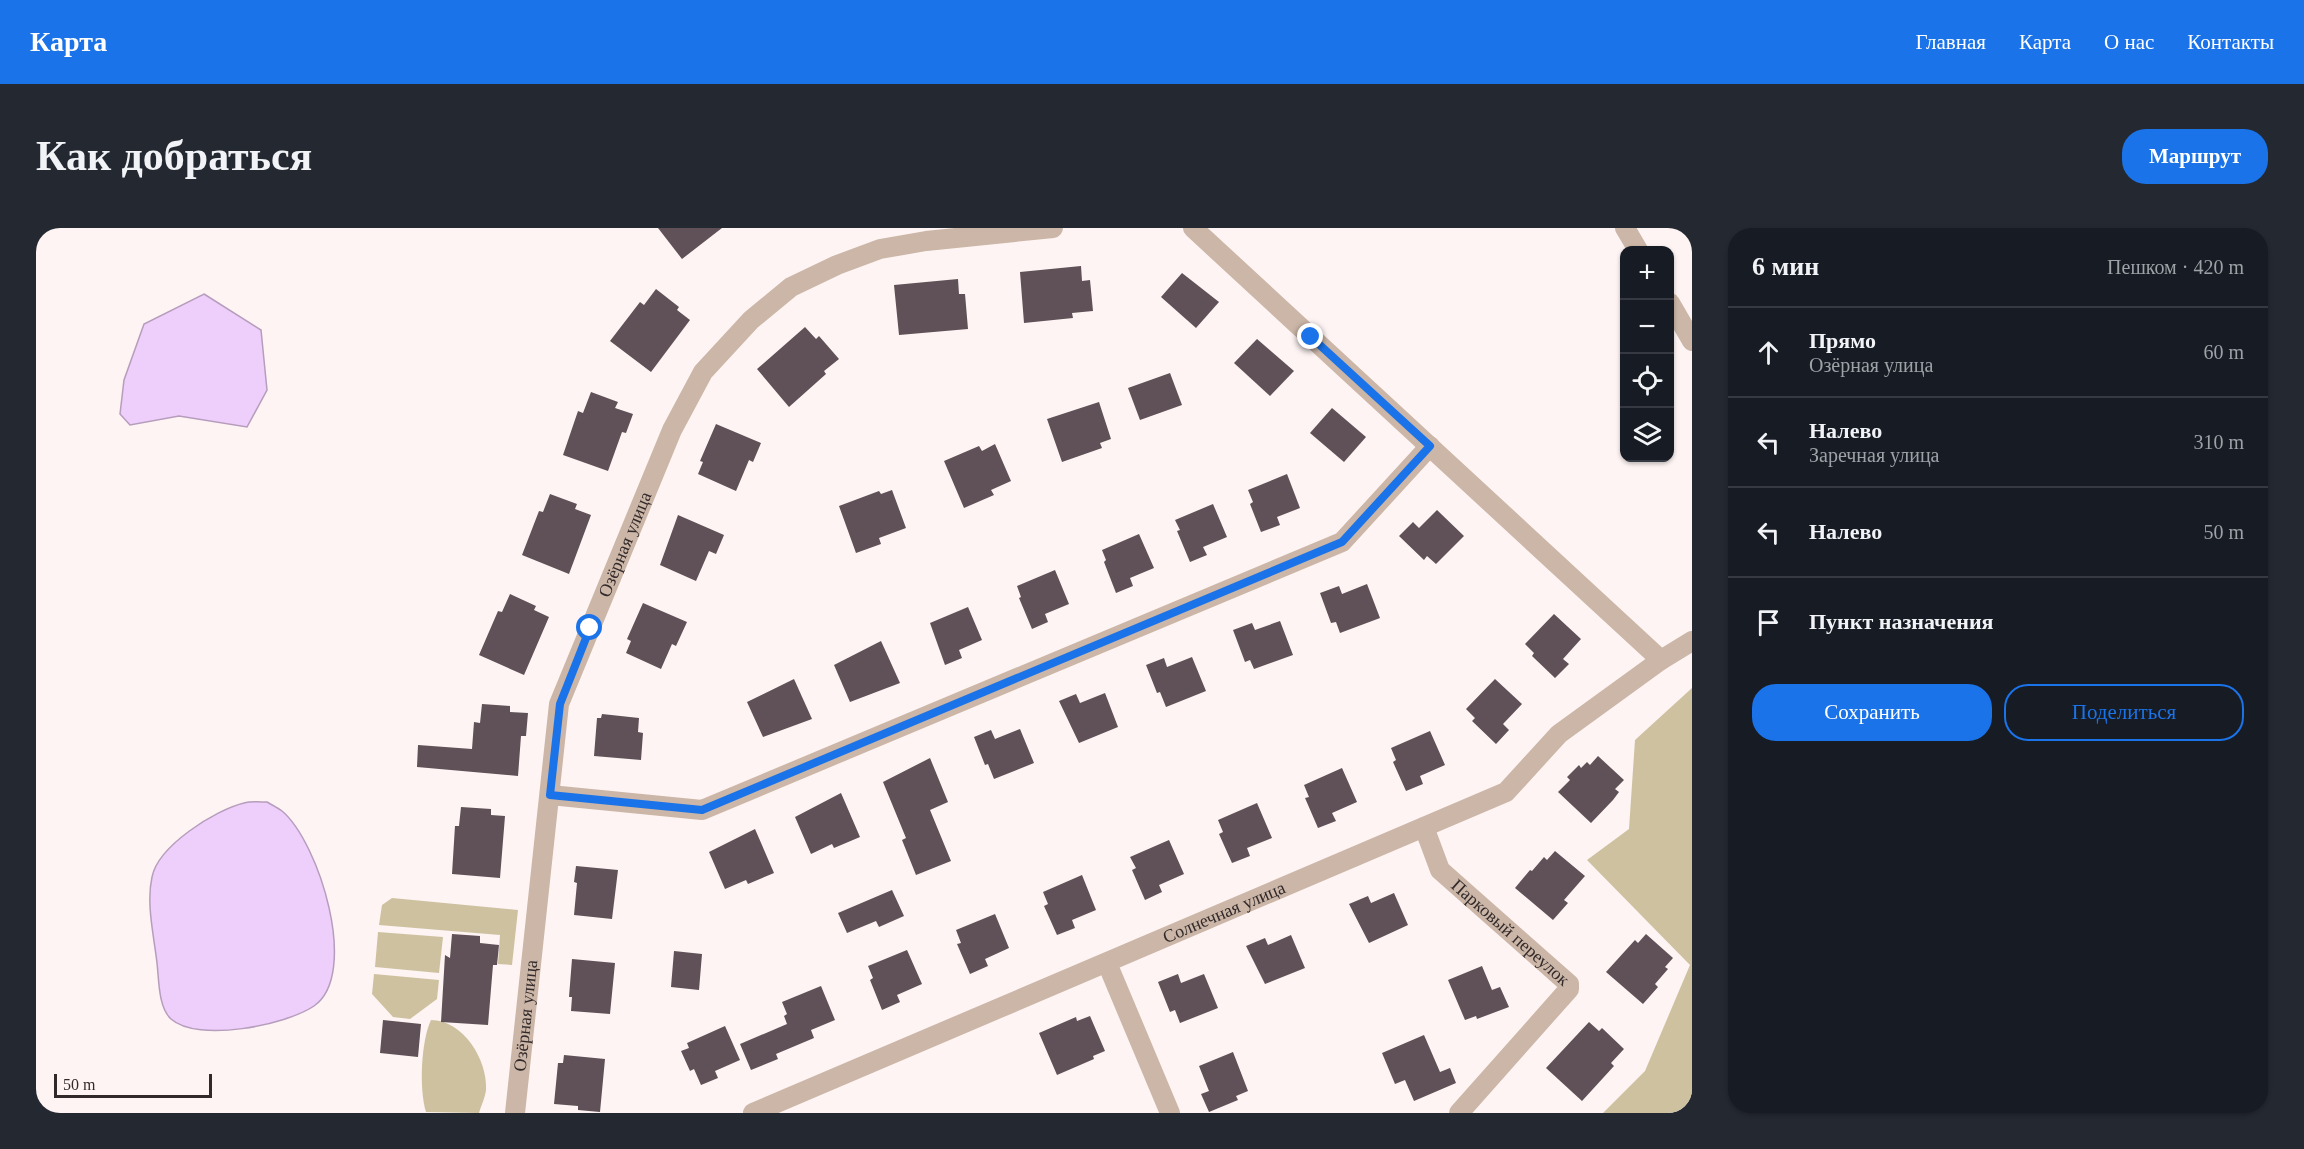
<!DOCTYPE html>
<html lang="ru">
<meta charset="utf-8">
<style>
:root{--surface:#171b24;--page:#242831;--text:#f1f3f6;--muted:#9ea1a6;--line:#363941;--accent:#1a73e8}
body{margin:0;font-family:Georgia,serif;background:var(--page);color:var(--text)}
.controls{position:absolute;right:18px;top:18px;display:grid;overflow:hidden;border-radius:12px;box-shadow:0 2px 4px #0004}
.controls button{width:54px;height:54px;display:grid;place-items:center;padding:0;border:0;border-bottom:2px solid var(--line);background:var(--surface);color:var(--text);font:30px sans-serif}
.scale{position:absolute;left:18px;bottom:15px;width:158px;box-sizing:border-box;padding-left:6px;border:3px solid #322a2a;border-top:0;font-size:16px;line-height:21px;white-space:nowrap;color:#322a2a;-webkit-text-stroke:4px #fdf4f3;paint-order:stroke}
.stop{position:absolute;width:18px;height:18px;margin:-14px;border:4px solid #1a73e8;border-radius:50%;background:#fff}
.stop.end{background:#1a73e8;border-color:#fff;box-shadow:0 2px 6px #0008}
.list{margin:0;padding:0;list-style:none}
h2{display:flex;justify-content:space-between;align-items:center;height:78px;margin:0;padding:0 24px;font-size:26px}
h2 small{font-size:20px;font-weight:400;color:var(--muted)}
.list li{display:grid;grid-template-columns:39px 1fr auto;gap:18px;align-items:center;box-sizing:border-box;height:90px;padding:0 24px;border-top:2px solid var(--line)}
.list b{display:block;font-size:22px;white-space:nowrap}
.list p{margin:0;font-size:20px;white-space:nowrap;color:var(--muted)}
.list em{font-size:20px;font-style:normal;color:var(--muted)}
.actions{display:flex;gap:12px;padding:18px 24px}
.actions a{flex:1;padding:14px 0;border:2px solid var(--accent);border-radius:24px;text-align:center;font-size:21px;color:var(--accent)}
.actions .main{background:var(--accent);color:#fff}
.icon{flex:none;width:33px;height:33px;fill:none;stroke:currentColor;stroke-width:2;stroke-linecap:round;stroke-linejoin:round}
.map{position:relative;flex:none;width:1656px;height:885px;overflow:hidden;border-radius:24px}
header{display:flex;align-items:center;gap:36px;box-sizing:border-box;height:84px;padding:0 30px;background:var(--accent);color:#fff}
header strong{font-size:28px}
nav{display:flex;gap:33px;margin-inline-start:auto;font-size:21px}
.intro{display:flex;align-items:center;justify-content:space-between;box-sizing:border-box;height:144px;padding:0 36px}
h1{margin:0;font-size:42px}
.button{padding:15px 27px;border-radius:24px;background:var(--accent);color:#fff;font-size:21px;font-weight:700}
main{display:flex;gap:36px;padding:0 36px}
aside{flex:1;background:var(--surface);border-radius:24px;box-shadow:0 2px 4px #0004}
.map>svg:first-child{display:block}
.green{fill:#cec1a0}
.water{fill:#eecefb;stroke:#b69dbc;stroke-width:1.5}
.building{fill:#605057}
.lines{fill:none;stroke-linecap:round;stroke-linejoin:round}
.minor{stroke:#cbb6a7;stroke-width:20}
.route{stroke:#1a73e8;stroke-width:8}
.labels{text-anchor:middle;stroke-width:6;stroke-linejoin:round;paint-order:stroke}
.street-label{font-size:18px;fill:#322a2a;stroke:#fdf4f3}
</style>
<header>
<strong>Карта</strong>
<nav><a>Главная</a><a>Карта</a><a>О нас</a><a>Контакты</a></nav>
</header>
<div class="intro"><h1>Как добраться</h1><a class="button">Маршрут</a></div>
<main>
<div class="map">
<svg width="1656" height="885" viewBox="0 0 1656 885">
<rect width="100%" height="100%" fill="#fdf4f3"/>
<g class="green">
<path d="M1656,460v425h-89l42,-42 45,-106 -103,-105 42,-31 6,-89z"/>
<path d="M356,670l126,12 -6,55 -14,-1 2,-29 -121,-10 3,-20z"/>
<path d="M342,704l65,5 -4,36 -64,-6z"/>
<path d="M338,746l65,6 -2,19 -27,20 -17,-2 -21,-23z"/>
<path d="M395,792c32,0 57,40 55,70 -1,8 -5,16 -7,23l-53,-1c-7,-23 -5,-71 5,-92z"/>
</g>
<g class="water">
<path d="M168,66l57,36 6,60 -20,37 -68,-11 -49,9 -10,-11 4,-34 20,-56z"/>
<path d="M231,574c5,3 11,6 15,9 37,31 78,163 32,195 -28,19 -116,37 -143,13 -13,-12 -12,-40 -14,-56 -3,-27 -11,-59 -5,-86 6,-31 63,-67 92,-74 7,-2 16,-1 23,-1z"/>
</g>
<g class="building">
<path d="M622,0h64l-40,31z"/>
<path d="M1045,38l1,15 8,-1 3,31 -21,2 1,5 -49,5 -4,-51z"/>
<path d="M1146,45l37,29 -23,26 -35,-31z"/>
<path d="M922,51l1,15h6l3,35 -69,6 -5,-50z"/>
<path d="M620,61l23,18 -2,3 13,10 -39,52 -41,-31 30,-39 4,3z"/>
<path d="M769,99l11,12 3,-3 20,23 -15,12 2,3 -37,33 -32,-38z"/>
<path d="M1221,111l37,32 -24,25 -36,-33z"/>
<path d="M1134,145l12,32 -42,15 -12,-32z"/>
<path d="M555,164l27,10 -3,6 18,6 -7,19 -4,-1 -14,39 -45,-16 15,-44 5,2z"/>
<path d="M1063,174l12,37 -11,4 2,5 -40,14 -15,-43z"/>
<path d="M1296,180l34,29 -22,25 -34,-29z"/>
<path d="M680,196l45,19 -8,19 -4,-2 -13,31 -38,-17 5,-12 -3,-1z"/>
<path d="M959,216l16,37 -20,9 3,5 -30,13 -20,-47 35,-15 3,5z"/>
<path d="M1251,246l13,34 -23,9 3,8 -19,7 -11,-28 3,-2 -5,-12z"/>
<path d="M856,262l14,38 -27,10 2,6 -25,9 -17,-47 40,-15 2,3z"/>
<path d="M514,266l27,10 -2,5 16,6 -22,59 -47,-19 17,-44 4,1z"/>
<path d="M1177,276l14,33 -24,10 4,8 -17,7 -13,-31 3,-1 -5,-10z"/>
<path d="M1401,282l27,26 -28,28 -9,-8 -3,4 -25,-24 14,-14 6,6z"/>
<path d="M642,287l46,20 -8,19 -7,-3 -13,30 -36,-16z"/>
<path d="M1103,306l15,34 -24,10 3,8 -17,7 -12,-31 2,-2 -4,-10z"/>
<path d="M1019,342l14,34 -24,10 3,8 -16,7 -13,-31 2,-1 -4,-11z"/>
<path d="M1331,356l13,34 -40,15 -4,-11 -5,1 -11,-30 19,-7 3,8z"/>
<path d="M474,366l26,12 -2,4 15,7 -25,58 -45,-20 19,-44 4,1z"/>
<path d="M607,375l44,19 -11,24 -4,-2 -11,25 -35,-16 5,-12 -4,-2z"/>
<path d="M932,379l14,33 -23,10 3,8 -17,7 -15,-42z"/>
<path d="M1518,386l27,25 -18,20 6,5 -14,14 -23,-22 2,-3 -9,-9z"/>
<path d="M1244,393l13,34 -39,14 -4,-9 -5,2 -12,-32 19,-7 3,7z"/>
<path d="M845,413l19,42 -50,19 -16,-37z"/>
<path d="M1156,429l14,34 -40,16 -6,-15 -3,1 -11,-28 18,-7 3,9z"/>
<path d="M758,451l18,40 -49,18 -16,-35z"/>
<path d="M1459,451l27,25 -19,20 6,6 -13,14 -24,-23 3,-3 -9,-9z"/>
<path d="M1069,465l13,34 -39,16 -20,-42 17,-7 4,9z"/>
<path d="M446,476l28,2v6l18,1 -2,23h-5l-3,40 -101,-9 1,-22 54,4 2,-27 6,1z"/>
<path d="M566,486l37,4 -1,14 5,1 -2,27 -47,-4 3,-38h4z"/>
<path d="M984,501l14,34 -40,16 -6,-15 -3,1 -11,-28 17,-7 4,9z"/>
<path d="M1394,503l15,34 -25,11 3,8 -17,7 -13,-29 3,-2 -5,-12z"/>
<path d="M1562,528l26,24 -9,9 4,3 -6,8 -22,23 -33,-31 12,-12 -3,-3 12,-12 2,3 6,-6 3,3z"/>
<path d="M894,530l18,44 -18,8 21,51 -35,14 -14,-35 4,-2 -23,-56z"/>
<path d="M1306,540l15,34 -25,11 4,8 -18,7 -13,-30 4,-1 -5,-12z"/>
<path d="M805,565l19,44 -26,11 -2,-4 -21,10 -16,-37z"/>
<path d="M1221,575l15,35 -25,10 3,8 -18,7 -13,-29 4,-2 -5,-12z"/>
<path d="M425,579l30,2v6l14,1 -5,62 -48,-4 3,-48h4z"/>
<path d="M719,601l19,44 -26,11 -2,-4 -21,9 -16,-37z"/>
<path d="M1133,612l15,34 -25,11 3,7 -17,8 -13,-30 4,-2 -6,-11z"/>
<path d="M1519,623l30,25 -21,24 4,3 -15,17 -38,-32 15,-18 2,1 12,-14 3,3z"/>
<path d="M540,638l42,4 -6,49 -38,-4 3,-32 -3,-1z"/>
<path d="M1046,647l14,35 -24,10 3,8 -18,7 -13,-29 4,-2 -5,-12z"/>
<path d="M856,662l12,26 -25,11 -3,-6 -29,12 -9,-20z"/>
<path d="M1358,665l14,32 -39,18 -20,-39 19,-8 3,7z"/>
<path d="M959,686l14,34 -24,11 3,7 -18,8 -13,-30 4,-1 -5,-13z"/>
<path d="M416,706l28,2v7l19,2 -2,20h-4l-5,60 -47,-3 4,-67 5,3z"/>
<path d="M1610,706l27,24 -8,9 3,2 -13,15 3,3 -15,17 -37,-32 29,-32 3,3z"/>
<path d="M1255,707l14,33 -40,16 -19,-38 19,-8 3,7z"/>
<path d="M871,722l15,34 -25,11 3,7 -18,8 -12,-30 3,-2 -5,-12z"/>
<path d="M638,723l28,3 -3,36 -28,-3z"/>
<path d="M536,731l43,4 -5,51 -39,-3 1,-14h-3z"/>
<path d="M1446,738l10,24 8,-3 9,20 -32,12 -1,-3 -11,4 -17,-40z"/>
<path d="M1142,746l3,9 23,-9 14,34 -38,15 -5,-13 -5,2 -12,-30z"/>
<path d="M785,758l14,34 -24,10 3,8 -38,16 2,5 -27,11 -11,-26 47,-20 -3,-8 3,-2 -5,-12z"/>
<path d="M1054,788l15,35 -12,5 1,3 -37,16 -18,-42 37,-16 1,4z"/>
<path d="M347,792l38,4 -3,33 -38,-4z"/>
<path d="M1553,794l10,9 3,-3 22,21 -13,14 3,3 -32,35 -36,-33z"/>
<path d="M689,798l15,34 -25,11 3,7 -17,7 -7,-16 -4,2 -9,-20 8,-3 -2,-5z"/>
<path d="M1388,807l16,37 10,-4 6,15 -42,18 -9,-21 -10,4 -13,-31z"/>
<path d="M1197,824l15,39 -12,5 2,4 -29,12 -8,-18 8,-3 -10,-25z"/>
<path d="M528,827l41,4 -5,53 -22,-2v-4l-24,-2 4,-41h5z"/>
</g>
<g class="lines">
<g class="minor">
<path d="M1157,0l468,432"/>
<path d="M1589,0l13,22"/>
<path d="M1634,75l22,38"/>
<path d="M514,567l152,15 640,-268 88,-96"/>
<path id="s1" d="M1388,599l16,43 129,114v5l-110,124"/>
<path d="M1071,735l63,150"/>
<path id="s2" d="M479,885l44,-409 113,-274 31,-58 48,-52 40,-33 46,-22 43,-16 46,-8 127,-13"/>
<path id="s3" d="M717,885l753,-321 53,-58 102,-74 31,-19"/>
</g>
</g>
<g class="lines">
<path class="route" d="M554,400l-30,76 -10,91 152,15 640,-268 88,-96 -119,-109"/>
</g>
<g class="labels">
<g class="street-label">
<text dy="6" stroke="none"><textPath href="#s2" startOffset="584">Озёрная улица</textPath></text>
<text dy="6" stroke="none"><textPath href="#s3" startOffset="512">Солнечная улица</textPath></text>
<text dy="6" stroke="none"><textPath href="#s1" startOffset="140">Парковый переулок</textPath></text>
<text dy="6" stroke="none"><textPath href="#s2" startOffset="98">Озёрная улица</textPath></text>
</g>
</g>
</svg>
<div class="controls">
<button>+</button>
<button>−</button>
<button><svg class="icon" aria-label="locate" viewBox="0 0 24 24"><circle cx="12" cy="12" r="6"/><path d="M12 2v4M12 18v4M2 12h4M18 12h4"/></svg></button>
<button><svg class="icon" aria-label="layers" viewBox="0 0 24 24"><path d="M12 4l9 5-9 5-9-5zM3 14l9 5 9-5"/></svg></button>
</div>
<div class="scale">50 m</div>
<div class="stop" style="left:554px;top:400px"></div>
<div class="stop end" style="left:1275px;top:109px"></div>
</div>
<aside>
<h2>6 мин<small>Пешком · 420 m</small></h2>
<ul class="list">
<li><svg class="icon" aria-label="ahead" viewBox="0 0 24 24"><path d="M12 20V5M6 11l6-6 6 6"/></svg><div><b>Прямо</b><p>Озёрная улица</p></div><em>60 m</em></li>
<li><svg class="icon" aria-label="left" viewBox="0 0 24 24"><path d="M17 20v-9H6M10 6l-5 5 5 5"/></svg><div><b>Налево</b><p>Заречная улица</p></div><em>310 m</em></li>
<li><svg class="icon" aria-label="left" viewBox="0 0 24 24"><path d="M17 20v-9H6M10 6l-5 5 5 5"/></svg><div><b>Налево</b></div><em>50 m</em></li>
<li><svg class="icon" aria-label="arrive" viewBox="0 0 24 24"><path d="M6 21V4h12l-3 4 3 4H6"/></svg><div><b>Пункт назначения</b></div></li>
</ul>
<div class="actions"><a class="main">Сохранить</a><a>Поделиться</a></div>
</aside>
</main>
